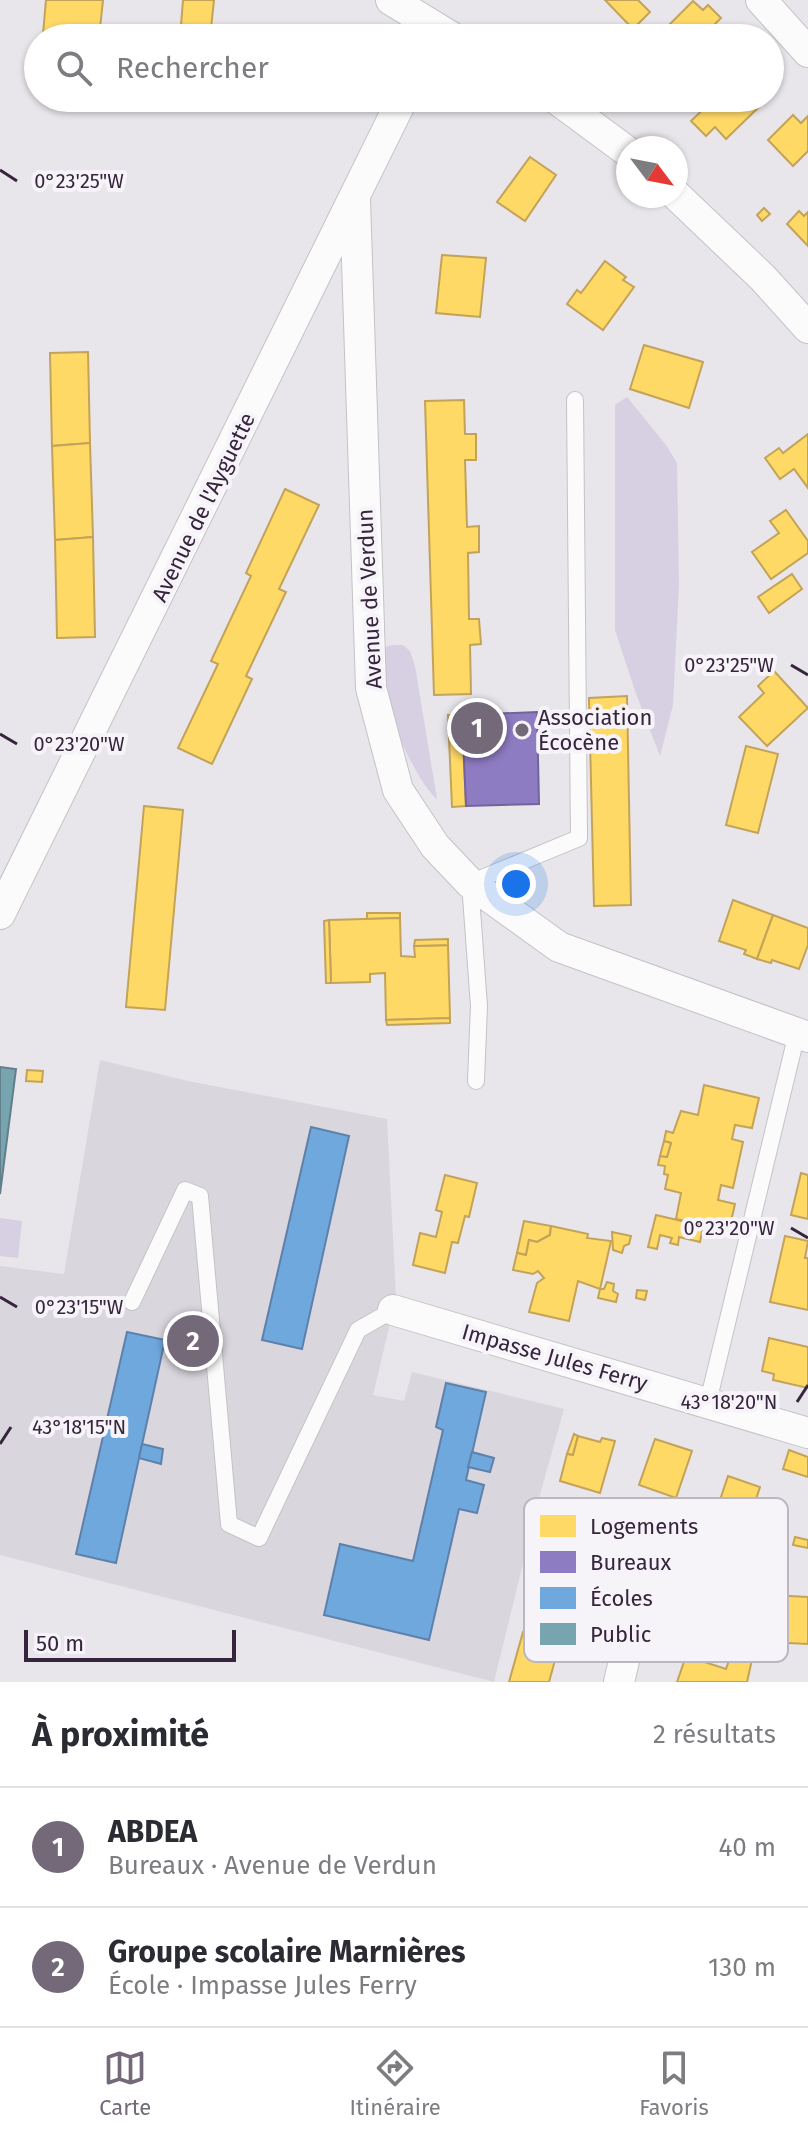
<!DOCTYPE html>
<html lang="fr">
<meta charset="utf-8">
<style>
:root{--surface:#fff;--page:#f2f2f3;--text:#2b2b33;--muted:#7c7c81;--line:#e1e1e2;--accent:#746979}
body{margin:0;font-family:"Fira Sans",sans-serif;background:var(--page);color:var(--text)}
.compass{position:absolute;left:616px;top:136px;width:72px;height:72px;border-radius:50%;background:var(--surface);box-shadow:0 2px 6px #0004;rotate:122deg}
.scale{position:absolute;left:24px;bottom:20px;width:212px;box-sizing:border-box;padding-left:8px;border:4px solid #36253c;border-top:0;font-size:22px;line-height:28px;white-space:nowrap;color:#36253c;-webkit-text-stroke:6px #f6f4f9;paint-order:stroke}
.you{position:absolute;left:516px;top:884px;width:28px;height:28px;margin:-20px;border:6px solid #fff;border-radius:50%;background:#1a73e8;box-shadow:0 0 0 12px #1a73e833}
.badge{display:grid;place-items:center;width:52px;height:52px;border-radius:50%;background:var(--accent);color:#fff;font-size:26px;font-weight:700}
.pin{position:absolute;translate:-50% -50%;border:4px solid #fff;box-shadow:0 2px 8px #0006}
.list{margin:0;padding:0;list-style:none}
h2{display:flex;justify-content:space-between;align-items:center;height:104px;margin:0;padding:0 32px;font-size:34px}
h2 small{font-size:26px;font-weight:400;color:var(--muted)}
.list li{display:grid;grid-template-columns:52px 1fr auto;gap:24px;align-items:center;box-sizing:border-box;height:120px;padding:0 32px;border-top:2px solid var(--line)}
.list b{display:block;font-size:30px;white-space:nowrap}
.list p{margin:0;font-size:26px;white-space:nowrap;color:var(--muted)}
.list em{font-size:26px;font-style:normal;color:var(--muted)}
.icon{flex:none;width:44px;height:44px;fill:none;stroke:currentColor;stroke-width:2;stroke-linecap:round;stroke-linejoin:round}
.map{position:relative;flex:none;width:808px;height:1682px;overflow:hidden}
.search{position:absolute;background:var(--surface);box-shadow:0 2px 6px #0004;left:24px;right:24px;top:24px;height:88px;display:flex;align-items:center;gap:20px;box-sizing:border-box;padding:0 28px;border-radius:44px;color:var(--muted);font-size:30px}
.sheet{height:344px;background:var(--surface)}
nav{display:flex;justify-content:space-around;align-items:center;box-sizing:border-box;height:112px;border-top:2px solid var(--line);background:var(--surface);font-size:22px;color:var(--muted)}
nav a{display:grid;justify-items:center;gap:4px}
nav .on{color:var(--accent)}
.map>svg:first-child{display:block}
.built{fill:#dad6dd}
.green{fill:#d6d0e2}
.homes{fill:#ffd966;stroke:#c3a359;stroke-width:2}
.offices{fill:#8e7cc3;stroke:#74629a;stroke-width:2}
.schools{fill:#6fa8dc;stroke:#5e81ac;stroke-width:2}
.public{fill:#76a5af;stroke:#637f8c;stroke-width:2}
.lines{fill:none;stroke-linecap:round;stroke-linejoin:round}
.lane-casing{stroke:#c4c2c6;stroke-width:18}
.street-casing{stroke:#c4c2c6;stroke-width:32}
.lane{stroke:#fcfbfc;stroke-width:16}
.street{stroke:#fcfbfc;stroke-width:30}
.ticks{fill:none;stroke:#36253c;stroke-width:3}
.poi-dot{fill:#746979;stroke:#f6f4f9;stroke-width:3}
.labels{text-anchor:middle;stroke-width:8;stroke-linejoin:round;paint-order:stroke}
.street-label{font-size:22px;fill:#36253c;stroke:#f6f4f9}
.poi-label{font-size:22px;fill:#36253c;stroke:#f6f4f9;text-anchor:start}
.key{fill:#f6f4f9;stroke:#bcb6c0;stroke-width:2}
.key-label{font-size:22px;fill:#36253c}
.ticks-label{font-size:20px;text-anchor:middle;fill:#36253c;stroke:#f6f4f9;stroke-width:8;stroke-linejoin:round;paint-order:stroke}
</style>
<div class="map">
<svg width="808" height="1682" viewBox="0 0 808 1682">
<rect width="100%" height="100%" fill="#e8e6ea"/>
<path class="built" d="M100,1060l88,21 199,38 9,179 -23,97 31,6 8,-29 152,37 -25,89 -45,184 -494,-127v-289l64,8z"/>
<g class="green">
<path d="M627,397l39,48 11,18 2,122 -6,120 -13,51 -25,-65 -20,-61v-225z"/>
<path d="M392,645h11l7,6 5,15 22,133c-21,-17 -49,-85 -56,-113 -3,-11 0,-26 1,-38z"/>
<path d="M0,1218l22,3 -4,37 -18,-2z"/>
</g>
<g class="homes">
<path d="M46,0h57l-4,38 -56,-4z"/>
<path d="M183,0h31l-4,38h-30z"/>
<path d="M605,0h33l12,12 -17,17z"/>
<path d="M693,1l10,9 5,-5 13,13 -20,20h-35l-5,-5z"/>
<path d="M715,98h43l5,5 -37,36 -11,-12 -9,9 -15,-15z"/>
<path d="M793,115l8,8 7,-7v35l-15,15 -25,-26z"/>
<path d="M530,157l26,18 -31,46 -28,-19z"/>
<path d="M764,208l6,6 -8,7 -5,-6z"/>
<path d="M799,211l5,5 4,-4v34l-21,-22z"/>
<path d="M442,255l44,3 -6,59 -44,-4z"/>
<path d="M605,261l21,16 -3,3 11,7 -31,43 -36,-26 10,-14 4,3z"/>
<path d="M644,345l59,17 -14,46 -59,-19z"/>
<path d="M88,352l2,91 -38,3 -2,-93z"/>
<path d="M464,400l1,34h11v26h-11l2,67 12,-1v26l-11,1 1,66h10l2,25 -11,1 1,49 -37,1 -9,-294z"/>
<path d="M808,434v54l-14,-19 -14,10 -15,-21 14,-10 4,5z"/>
<path d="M90,443l3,94 -38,3 -3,-94z"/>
<path d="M285,489l34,16 -40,84 7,3 -40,84 6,3 -40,85 -34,-16 40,-84 -7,-3 40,-85 -5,-3z"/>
<path d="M786,510l22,31v12l-37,26 -19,-27 27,-19 -9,-12z"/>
<path d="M93,537l2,100 -38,1 -2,-98z"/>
<path d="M792,574l10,15 -33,24 -11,-16z"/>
<path d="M774,671l34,37 -41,38 -28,-29 25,-24 -6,-7z"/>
<path d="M627,696l4,209 -37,1 -5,-208z"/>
<path d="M448,715h14l4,91 -14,1z"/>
<path d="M746,746l32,8 -20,79 -32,-8z"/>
<path d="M144,806l39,4 -18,200 -39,-3z"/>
<path d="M733,900l40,15 -16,44 -13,-5 2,-4 -27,-9z"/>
<path d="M367,913h33v5l-33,1z"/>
<path d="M773,915l35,13v17l-9,24 -27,-9 -1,3 -14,-4z"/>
<path d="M400,918l1,38 14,1 -1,-11 34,-1 2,73 -64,2 -1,-47 -15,1v8l-39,1 -2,-63z"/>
<path d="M329,920l2,63h-5l-2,-62z"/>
<path d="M448,939v6l-34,1 1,-6z"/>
<path d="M450,1018v5l-63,2 -1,-5z"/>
<path d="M27,1070l16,1 -1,11 -16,-1z"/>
<path d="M704,1085l55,13 -7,30 -17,-3 -3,14 11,3 -10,46 -12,-3 -3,15 17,4 -6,26 -53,-11 5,-26 -16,-4 3,-14 -4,-1 1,-8 -7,-1 2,-9 7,1 4,-14 -7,-2 2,-10 7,2 8,-22 17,4z"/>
<path d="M664,1141l7,2 -4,14 -7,-1z"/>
<path d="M801,1173l7,2v44l-17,-4z"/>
<path d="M445,1175l32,8 -8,34 -4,-1 -7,27 -6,-1 -7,31 -32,-8 7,-32 16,4 6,-25 -6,-2z"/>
<path d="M656,1215l47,11 -3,16 -21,-5 -1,8 -8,-2 2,-5 -12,-3 -3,14 -9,-2z"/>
<path d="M524,1221l27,5 -1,9 -13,7 -8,-2 -3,15 -9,-2z"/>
<path d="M551,1226l37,8 -1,4 24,3 -11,48 -22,-8 -9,40 -40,-9 8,-29 7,-5 -6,-7 -5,3 -20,-4 4,-17 9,2 3,-15 8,2 13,-7z"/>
<path d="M612,1232l19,4 -2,8 -5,2 -2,7 -9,-3z"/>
<path d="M785,1236l23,5 -3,17h3v52l-38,-8z"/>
<path d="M607,1282l7,2 -1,7 5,3 -2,8 -18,-4 2,-9h4z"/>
<path d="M637,1290l10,1 -2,9 -9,-2z"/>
<path d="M769,1338l39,9v41l-35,-8 1,-6 -12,-3z"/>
<path d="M574,1434l4,2 -5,19 -6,-1z"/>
<path d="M578,1436l22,6 2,-4 13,3 -15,52 -40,-12 7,-27 6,1z"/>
<path d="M655,1439l37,12 -16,47 -37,-13z"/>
<path d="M789,1450l19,7v20l-25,-8z"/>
<path d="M728,1476l32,11 -14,42 -32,-11z"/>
<path d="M795,1537l13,3v8l-15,-3z"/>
<path d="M771,1595l37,2v47l-39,-2z"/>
<path d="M523,1632l37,10 -11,40h-40z"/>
<path d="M733,1649l20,6 -6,27h-70l9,-26 40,13z"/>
</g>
<path class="offices" d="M537,712l2,92 -73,2 -4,-91z"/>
<g class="schools">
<path d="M311,1127l38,9 -47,213 -40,-9z"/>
<path d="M127,1332l38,8 -49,223 -40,-9z"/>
<path d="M446,1383l40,9 -20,88 18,5 -7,28 -18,-4 -30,131 -105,-25 16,-71 73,17 30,-131 -7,-3z"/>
<path d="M142,1444l21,5 -2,15 -22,-6z"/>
<path d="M472,1452l22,6 -4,14 -22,-5z"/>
</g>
<path class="public" d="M0,1067l16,2 -16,125z"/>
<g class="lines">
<g class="lane-casing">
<g id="lane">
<path d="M476,1081l3,-75 -9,-123 109,-45 -4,-438"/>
<path d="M132,1302l53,-112 15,6 29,328 30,14 99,-208 35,-20"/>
<path d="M708,1402l89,-369"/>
</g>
</g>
<g class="street-casing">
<g id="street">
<path d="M391,0l62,38"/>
<path d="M761,0l47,52"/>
<path d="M555,98l73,54"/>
<path d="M676,195l87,83 45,50"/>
<path d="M355,200l16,488 27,102 37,56 35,37 89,64 249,90"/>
<path d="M0,914l403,-816"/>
<path d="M393,1310l415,123"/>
<path d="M619,1682l9,-38"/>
</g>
</g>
<use href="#lane" class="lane"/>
<use href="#street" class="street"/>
</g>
<path class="ticks" d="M0,170l17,11M791,665l17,10M0,734l17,10M791,1228l17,10M0,1297l17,10M797,1402l11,-17M0,1444l11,-17"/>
<circle class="poi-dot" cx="522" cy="730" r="8"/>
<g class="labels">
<g class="street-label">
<text transform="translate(203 507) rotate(-64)" y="8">Avenue de l'Ayguette</text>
<text transform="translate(369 599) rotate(-93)" y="8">Avenue de Verdun</text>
<text transform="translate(555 1357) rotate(16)" y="8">Impasse Jules Ferry</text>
</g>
<g class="poi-label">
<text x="538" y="725">Association<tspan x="538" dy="25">Écocène</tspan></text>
</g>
</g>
<rect x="524" y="1498" width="264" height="164" rx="12" class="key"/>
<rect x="540" y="1515" width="36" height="22" fill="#ffd966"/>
<rect x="540" y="1551" width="36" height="22" fill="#8e7cc3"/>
<rect x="540" y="1587" width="36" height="22" fill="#6fa8dc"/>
<rect x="540" y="1623" width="36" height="22" fill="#76a5af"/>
<g class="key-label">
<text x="590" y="1534">Logements</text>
<text x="590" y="1570">Bureaux</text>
<text x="590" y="1606">Écoles</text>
<text x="590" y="1642">Public</text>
</g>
<g class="ticks-label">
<text x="79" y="188">0°23'25"W</text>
<text x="729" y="672">0°23'25"W</text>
<text x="79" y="751">0°23'20"W</text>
<text x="729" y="1235">0°23'20"W</text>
<text x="79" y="1314">0°23'15"W</text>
<text x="729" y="1409">43°18'20"N</text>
<text x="79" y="1434">43°18'15"N</text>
</g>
</svg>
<svg class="compass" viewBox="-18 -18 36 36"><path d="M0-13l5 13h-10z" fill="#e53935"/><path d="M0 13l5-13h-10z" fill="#7c7c81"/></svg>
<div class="scale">50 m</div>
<div class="you"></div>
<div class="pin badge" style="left:477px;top:728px">1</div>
<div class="pin badge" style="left:193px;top:1341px">2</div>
<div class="search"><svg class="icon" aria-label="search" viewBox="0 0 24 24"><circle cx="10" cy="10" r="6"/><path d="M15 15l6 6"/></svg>Rechercher</div>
</div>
<section class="sheet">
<h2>À proximité<small>2 résultats</small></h2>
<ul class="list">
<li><span class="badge">1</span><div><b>ABDEA</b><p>Bureaux · Avenue de Verdun</p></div><em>40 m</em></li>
<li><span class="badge">2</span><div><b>Groupe scolaire Marnières</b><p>École · Impasse Jules Ferry</p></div><em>130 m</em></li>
</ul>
</section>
<nav>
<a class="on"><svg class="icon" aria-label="map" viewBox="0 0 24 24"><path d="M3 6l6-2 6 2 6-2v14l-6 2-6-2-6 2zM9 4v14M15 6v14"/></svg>Carte</a>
<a><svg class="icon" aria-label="directions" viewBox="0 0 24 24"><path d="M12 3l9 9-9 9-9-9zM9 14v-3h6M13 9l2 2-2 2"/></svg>Itinéraire</a>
<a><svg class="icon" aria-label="saved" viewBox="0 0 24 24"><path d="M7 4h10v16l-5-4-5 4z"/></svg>Favoris</a>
</nav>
